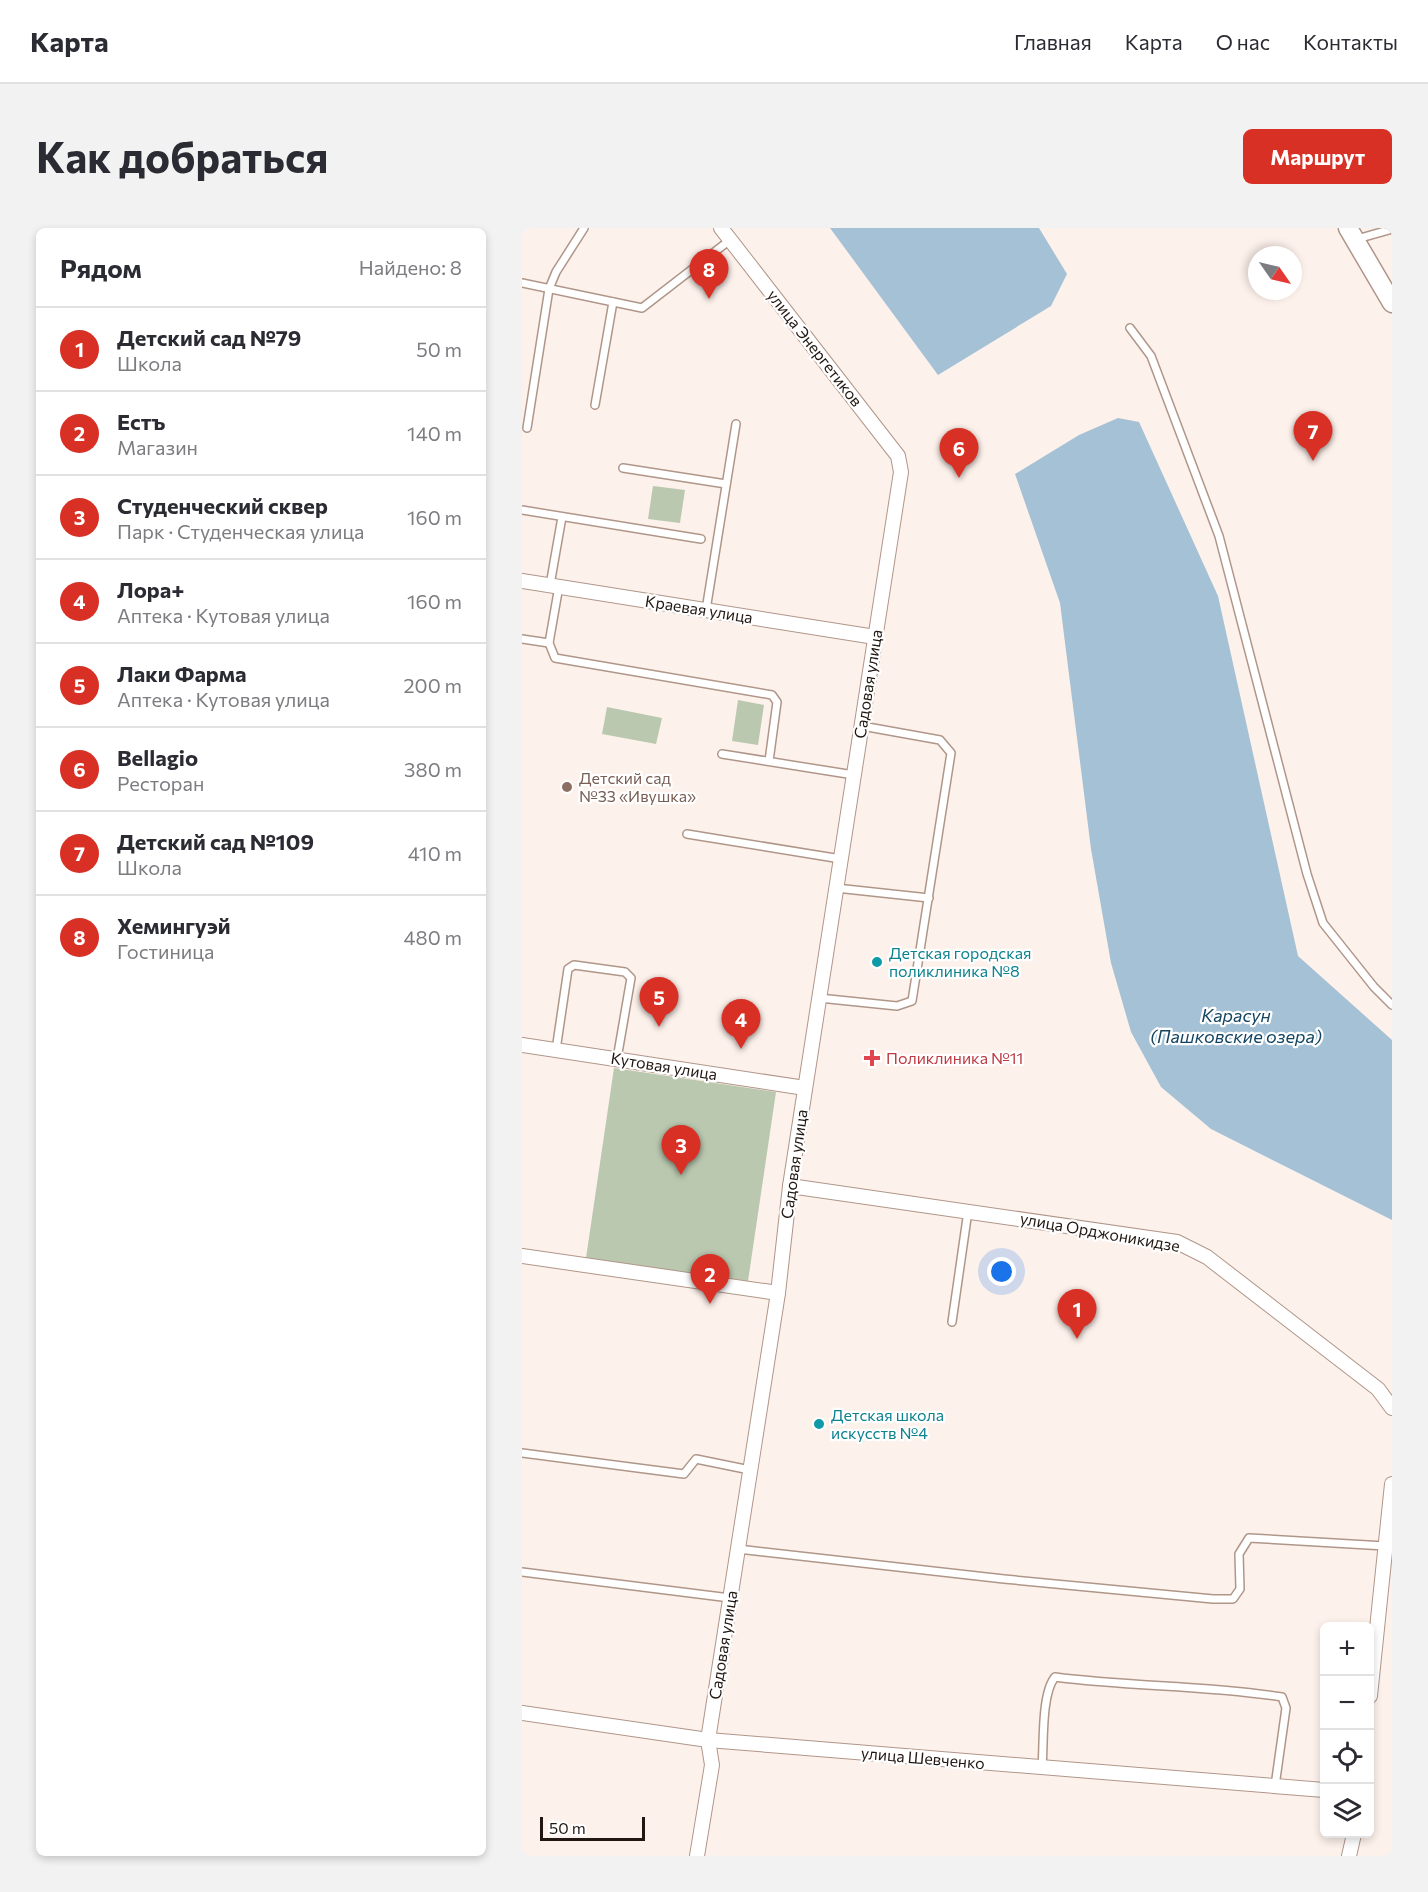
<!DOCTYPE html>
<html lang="ru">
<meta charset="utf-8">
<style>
:root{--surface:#fff;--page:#f2f2f3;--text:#2b2b33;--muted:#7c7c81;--line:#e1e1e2;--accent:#d93025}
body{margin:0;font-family:Commissioner,sans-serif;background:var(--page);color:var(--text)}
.controls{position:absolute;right:18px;bottom:18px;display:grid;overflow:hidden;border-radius:9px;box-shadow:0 3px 9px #0003}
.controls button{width:54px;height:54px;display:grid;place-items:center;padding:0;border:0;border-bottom:2px solid var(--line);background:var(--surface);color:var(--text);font:30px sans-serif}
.compass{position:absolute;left:726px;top:18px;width:54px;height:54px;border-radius:50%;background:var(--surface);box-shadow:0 3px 9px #0003;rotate:124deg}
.scale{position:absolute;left:18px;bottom:15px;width:105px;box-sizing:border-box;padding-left:6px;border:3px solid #211712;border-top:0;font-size:16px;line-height:21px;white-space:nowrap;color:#211712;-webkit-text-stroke:4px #fff;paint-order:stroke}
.you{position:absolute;left:480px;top:1044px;width:21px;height:21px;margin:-15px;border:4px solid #fff;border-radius:50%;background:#1a73e8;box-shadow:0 0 0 9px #1a73e833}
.badge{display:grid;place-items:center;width:39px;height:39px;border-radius:50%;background:var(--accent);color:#fff;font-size:20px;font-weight:700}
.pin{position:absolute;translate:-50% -50px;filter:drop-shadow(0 2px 3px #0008)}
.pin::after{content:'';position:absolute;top:32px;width:21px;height:18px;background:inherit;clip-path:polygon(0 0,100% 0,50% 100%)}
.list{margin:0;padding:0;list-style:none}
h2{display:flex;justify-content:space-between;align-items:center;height:78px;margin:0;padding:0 24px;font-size:26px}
h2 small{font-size:20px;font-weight:400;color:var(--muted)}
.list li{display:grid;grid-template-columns:39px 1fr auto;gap:18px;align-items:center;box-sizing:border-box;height:84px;padding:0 24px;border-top:2px solid var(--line)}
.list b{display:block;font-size:22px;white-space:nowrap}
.list p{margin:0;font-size:20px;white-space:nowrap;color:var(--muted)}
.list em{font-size:20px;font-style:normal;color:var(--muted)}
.icon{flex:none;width:33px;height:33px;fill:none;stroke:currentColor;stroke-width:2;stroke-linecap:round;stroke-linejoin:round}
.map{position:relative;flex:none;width:870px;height:1628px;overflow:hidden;border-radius:9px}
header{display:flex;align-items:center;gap:36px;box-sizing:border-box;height:84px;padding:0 30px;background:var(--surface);border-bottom:2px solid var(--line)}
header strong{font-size:28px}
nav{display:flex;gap:33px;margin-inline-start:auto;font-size:21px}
.intro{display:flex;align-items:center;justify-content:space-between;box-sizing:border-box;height:144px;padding:0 36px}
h1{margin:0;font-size:42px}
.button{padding:15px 27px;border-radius:9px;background:var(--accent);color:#fff;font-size:21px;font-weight:700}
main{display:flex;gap:36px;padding:0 36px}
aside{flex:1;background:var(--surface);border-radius:9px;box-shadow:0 3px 9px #0003}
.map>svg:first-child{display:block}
.green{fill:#b9c8af}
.water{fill:#a5c1d5}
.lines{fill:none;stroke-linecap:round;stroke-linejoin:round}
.lane-casing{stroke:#b09689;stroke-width:10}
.street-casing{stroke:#b09689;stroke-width:16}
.secondary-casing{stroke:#b09689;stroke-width:21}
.lane{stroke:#fff;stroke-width:7}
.street{stroke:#fff;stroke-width:14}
.secondary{stroke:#fff;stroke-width:18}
.education-dot{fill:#8d6e63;stroke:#fff;stroke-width:2}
.culture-dot{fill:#0f9aa8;stroke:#fff;stroke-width:2}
.health-dot{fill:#e0444e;stroke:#fff;stroke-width:2}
.labels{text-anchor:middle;stroke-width:4.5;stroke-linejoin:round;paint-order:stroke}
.street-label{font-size:16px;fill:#211712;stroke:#fff}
.education-label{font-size:16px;fill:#785e54;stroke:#fff;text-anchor:start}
.culture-label{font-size:16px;fill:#0d838f;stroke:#fff;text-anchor:start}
.health-label{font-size:16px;fill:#be3a42;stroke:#fff;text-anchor:start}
.water-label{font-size:18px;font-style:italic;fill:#134562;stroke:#fff}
</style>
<header>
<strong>Карта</strong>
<nav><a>Главная</a><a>Карта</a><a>О нас</a><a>Контакты</a></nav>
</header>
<div class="intro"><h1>Как добраться</h1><a class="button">Маршрут</a></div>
<main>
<aside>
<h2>Рядом<small>Найдено: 8</small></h2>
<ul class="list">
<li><span class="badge">1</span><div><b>Детский сад №79</b><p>Школа</p></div><em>50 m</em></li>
<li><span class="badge">2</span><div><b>Естъ</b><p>Магазин</p></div><em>140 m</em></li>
<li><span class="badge">3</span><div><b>Студенческий сквер</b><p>Парк · Студенческая улица</p></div><em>160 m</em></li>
<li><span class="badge">4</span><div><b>Лора+</b><p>Аптека · Кутовая улица</p></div><em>160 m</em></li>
<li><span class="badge">5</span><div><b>Лаки Фарма</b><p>Аптека · Кутовая улица</p></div><em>200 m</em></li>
<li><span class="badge">6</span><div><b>Bellagio</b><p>Ресторан</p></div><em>380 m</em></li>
<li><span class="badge">7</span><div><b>Детский сад №109</b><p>Школа</p></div><em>410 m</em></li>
<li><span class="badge">8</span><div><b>Хемингуэй</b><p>Гостиница</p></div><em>480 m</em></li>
</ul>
</aside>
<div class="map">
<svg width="870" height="1628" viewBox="0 0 870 1628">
<rect width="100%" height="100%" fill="#fdf1eb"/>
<g class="green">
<path d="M131,258l32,4 -5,33 -32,-4z"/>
<path d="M216,472l26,5 -6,40 -26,-4z"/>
<path d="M85,479l55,11 -6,26 -54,-10z"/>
<path d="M92,840l162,24 -28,189 -162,-23z"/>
</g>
<g class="water">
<path d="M308,0h209l28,46 -16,32 -113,69z"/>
<path d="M596,190l21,4 79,174 80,360 94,84v180l-181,-91 -50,-42 -30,-55 -20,-69 -20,-114 -31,-246 -45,-129 64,-39z"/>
</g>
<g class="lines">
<g class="lane-casing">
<g id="lane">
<path d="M835,11l35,-10"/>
<path d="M0,55l120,25 88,-68"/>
<path d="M608,100l21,28 68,180 88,338 16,49 51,64 18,18"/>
<path d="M73,177l18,-103"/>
<path d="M5,200l22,-139 7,-17 28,-44"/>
<path d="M101,240l103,16"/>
<path d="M0,282l179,29"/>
<path d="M28,357l12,-68"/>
<path d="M184,382l30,-186"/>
<path d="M0,411l27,4 10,-57"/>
<path d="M27,415l6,15 217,37 5,7 -8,59"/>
<path d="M200,526l132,21"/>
<path d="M165,606l154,25"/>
<path d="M314,660l93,10"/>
<path d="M297,770l78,8 15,-5 39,-248 -11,-13 -78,-14"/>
<path d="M34,822l12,-81 6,-4 51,7 6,6 -14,81"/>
<path d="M430,1094l16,-111"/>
<path d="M0,1225l162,21 12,-15 54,11"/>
<path d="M216,1321l266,30 209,20h20l7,-10 -1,-35 10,-16 136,8"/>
<path d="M0,1344l208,26"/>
<path d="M520,1540c2,-24 -1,-74 13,-91 76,10 152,8 227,20l4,11 -11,78"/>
</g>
</g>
<g class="street-casing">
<g id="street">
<path d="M0,353l353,56"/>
<path d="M0,817l283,43"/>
<path d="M268,958l387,56 30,15 171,132 14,19"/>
<path d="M0,1028l256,37"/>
<path d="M848,1468l22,-212"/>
<path d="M0,1485l186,27 616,50"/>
<path d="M175,1628l15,-91 -4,-25 70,-447 12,-107 111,-714 -3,-16 -177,-228"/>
<path d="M827,1628l5,-22"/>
</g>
</g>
<g class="secondary-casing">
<path id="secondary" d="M826,0l44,75"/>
</g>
<use href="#lane" class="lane"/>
<use href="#street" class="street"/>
<use href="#secondary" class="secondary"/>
</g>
<circle class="education-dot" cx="45" cy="559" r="6"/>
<g class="culture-dot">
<circle cx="355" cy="734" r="6"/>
<circle cx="297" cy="1196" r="6"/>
</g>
<path class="health-dot" d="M347 821h6v6h6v6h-6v6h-6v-6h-6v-6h6z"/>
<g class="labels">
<g class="street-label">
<text transform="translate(293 120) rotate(52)" y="6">улица Энергетиков</text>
<text transform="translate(177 381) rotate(9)" y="6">Краевая улица</text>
<text transform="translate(346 456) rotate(-81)" y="6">Садовая улица</text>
<text transform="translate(142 838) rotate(9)" y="6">Кутовая улица</text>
<text transform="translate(272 936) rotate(-82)" y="6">Садовая улица</text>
<text transform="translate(578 1004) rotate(10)" y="6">улица Орджоникидзе</text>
<text transform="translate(201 1417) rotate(-81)" y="6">Садовая улица</text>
<text transform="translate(401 1530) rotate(5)" y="6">улица Шевченко</text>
</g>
<g class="education-label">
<text x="57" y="556">Детский сад<tspan x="57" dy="18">№33 «Ивушка»</tspan></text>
</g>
<g class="culture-label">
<text x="367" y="731">Детская городская<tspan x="367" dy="18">поликлиника №8</tspan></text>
<text x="309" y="1193">Детская школа<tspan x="309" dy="18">искусств №4</tspan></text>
</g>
<g class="health-label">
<text x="364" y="836">Поликлиника №11</text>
</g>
<g class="water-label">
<text x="714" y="794">Карасун<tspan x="714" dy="21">(Пашковские озера)</tspan></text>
</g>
</g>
</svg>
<div class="controls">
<button>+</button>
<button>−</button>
<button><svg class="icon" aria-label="locate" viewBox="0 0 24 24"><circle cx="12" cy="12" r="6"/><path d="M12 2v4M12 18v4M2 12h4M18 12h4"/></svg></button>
<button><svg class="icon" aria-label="layers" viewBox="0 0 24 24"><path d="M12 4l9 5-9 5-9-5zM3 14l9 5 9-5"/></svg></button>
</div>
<svg class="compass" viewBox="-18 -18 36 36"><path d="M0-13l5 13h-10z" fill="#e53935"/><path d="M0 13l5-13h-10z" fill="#7c7c81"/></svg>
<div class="scale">50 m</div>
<div class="you"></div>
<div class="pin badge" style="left:555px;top:1111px">1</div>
<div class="pin badge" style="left:188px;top:1076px">2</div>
<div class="pin badge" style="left:159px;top:947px">3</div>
<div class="pin badge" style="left:219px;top:821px">4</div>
<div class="pin badge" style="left:137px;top:799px">5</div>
<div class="pin badge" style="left:437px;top:250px">6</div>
<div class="pin badge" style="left:791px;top:233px">7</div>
<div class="pin badge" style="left:187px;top:71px">8</div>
</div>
</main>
